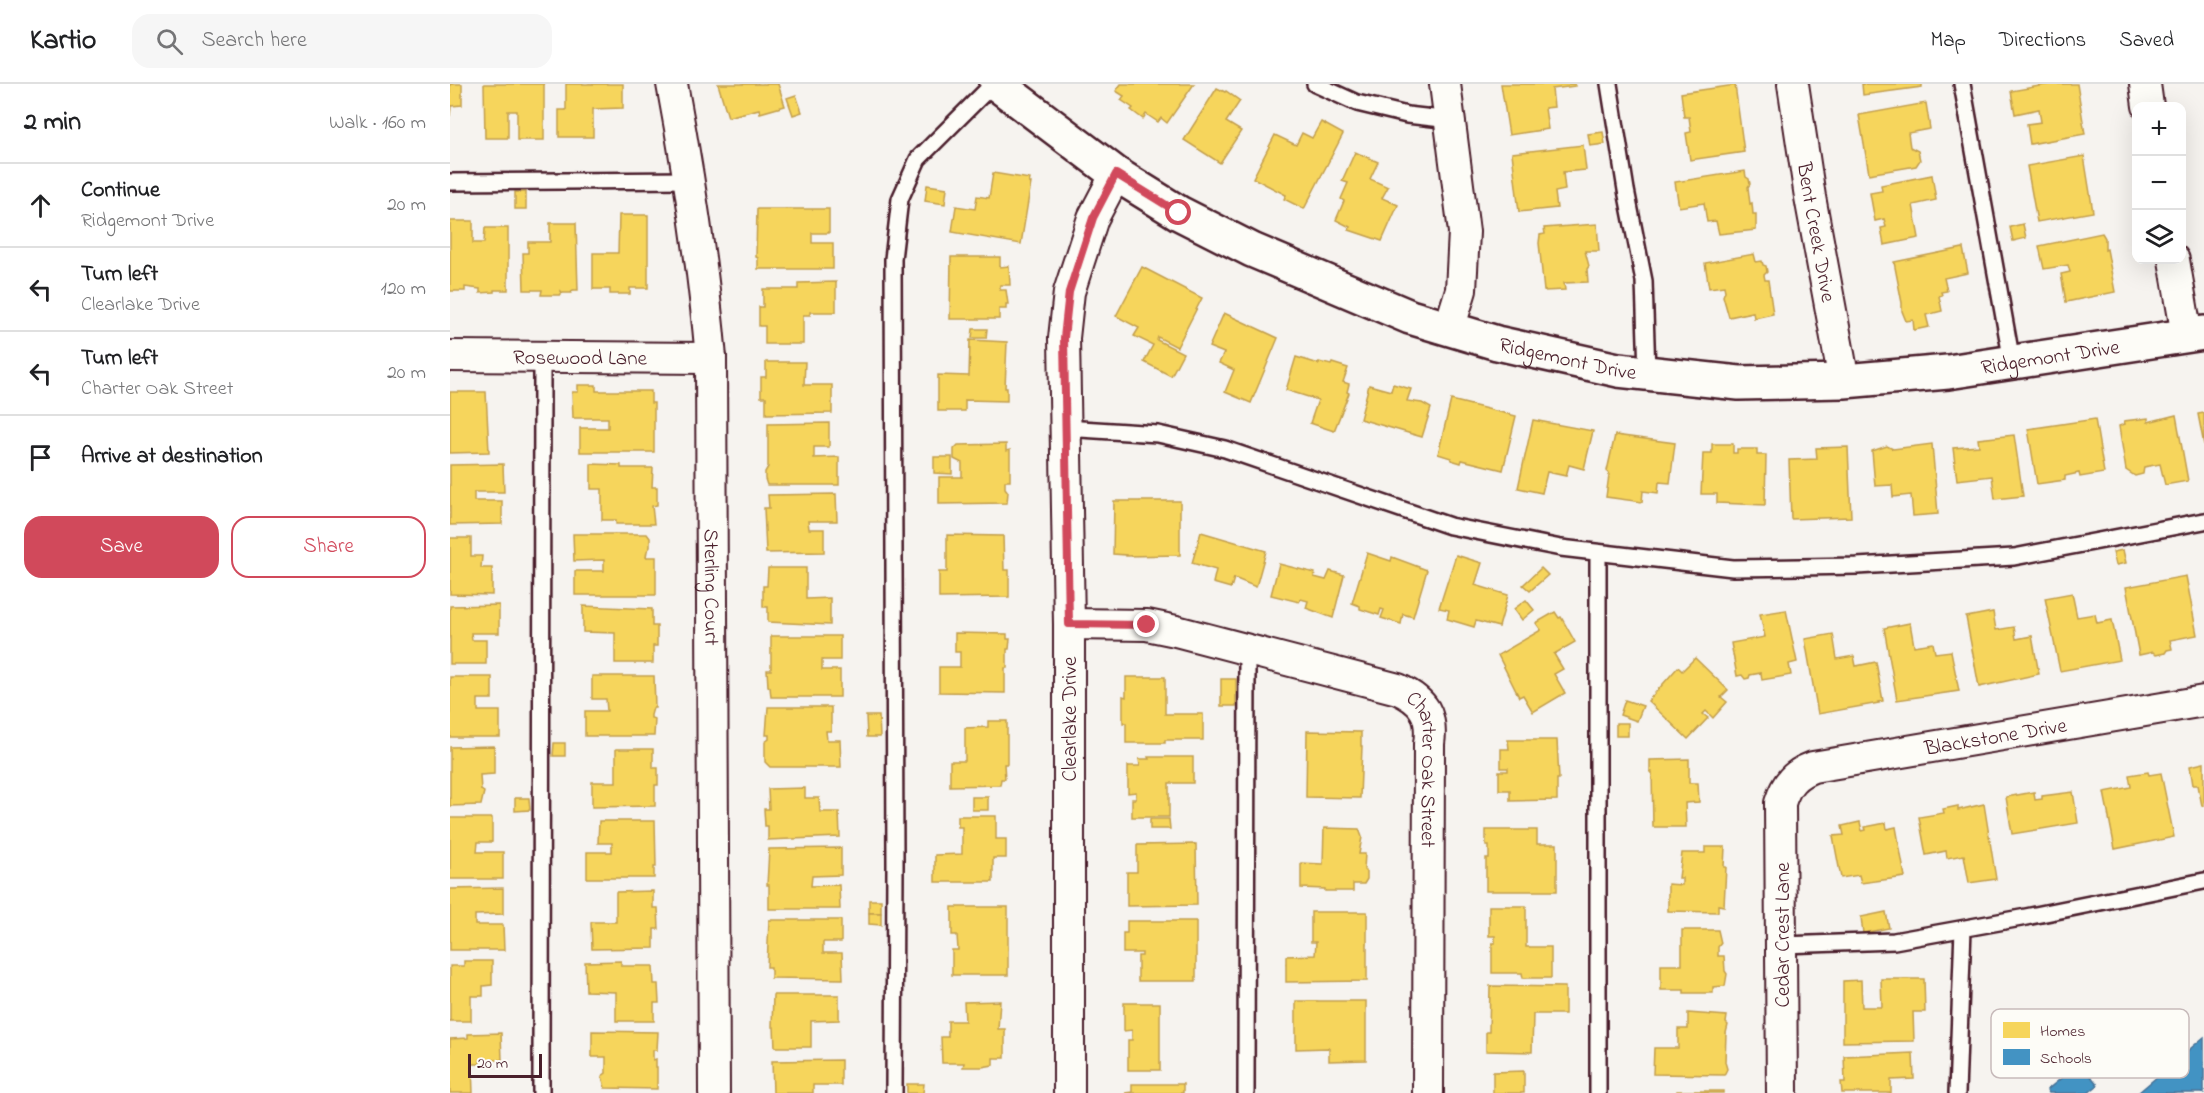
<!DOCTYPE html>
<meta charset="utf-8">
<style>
:root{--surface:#fff;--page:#f6f6f6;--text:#202124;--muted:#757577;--line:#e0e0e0;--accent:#d1495b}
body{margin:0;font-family:"Indie Flower",sans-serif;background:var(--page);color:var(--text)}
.controls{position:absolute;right:18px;top:18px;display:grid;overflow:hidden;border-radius:12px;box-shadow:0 6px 24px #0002}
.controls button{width:54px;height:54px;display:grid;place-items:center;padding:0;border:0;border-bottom:2px solid var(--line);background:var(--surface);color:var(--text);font:30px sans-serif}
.scale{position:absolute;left:18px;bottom:15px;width:74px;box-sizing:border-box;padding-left:6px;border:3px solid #4a1f2b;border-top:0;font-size:16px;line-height:21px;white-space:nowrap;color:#4a1f2b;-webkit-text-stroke:4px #fdfcf7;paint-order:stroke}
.stop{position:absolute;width:18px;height:18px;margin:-14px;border:4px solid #d1495b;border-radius:50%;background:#fff}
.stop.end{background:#d1495b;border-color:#fff;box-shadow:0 2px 6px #0008}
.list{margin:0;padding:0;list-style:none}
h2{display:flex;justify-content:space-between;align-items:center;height:78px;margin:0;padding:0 24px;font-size:26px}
h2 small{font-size:20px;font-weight:400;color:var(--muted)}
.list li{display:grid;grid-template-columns:39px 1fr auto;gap:18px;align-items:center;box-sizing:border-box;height:84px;padding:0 24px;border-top:2px solid var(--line)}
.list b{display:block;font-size:22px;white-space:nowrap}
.list p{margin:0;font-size:20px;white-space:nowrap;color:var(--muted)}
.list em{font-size:20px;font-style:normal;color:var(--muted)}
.actions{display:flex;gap:12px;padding:18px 24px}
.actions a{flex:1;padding:14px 0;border:2px solid var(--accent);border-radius:18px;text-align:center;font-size:21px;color:var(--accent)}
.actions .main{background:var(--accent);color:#fff}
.icon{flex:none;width:33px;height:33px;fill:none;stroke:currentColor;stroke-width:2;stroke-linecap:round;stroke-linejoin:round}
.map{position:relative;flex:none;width:1754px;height:1009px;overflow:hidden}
header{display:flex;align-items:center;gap:36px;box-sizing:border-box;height:84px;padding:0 30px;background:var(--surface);border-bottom:2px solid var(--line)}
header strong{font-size:28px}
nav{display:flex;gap:33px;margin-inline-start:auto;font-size:21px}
.search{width:420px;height:54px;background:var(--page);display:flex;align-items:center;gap:15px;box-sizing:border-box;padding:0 21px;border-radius:18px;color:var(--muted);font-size:22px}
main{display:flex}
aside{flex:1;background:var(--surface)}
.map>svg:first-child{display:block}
.homes{fill:#f6d55c;stroke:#c29e4d;stroke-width:1.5}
.schools{fill:#4393c3;stroke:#457095;stroke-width:1.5}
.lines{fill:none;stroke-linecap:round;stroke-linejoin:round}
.lane-casing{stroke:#4a1f2b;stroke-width:20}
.street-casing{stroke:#4a1f2b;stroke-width:34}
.secondary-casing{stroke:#4a1f2b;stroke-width:38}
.lane{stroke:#fdfcf7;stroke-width:15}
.street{stroke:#fdfcf7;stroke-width:30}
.secondary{stroke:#fdfcf7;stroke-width:33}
.route{stroke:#d1495b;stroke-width:8}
.labels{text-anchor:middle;stroke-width:6;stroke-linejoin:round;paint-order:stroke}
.street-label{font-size:21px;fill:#4a1f2b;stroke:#fdfcf7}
.key{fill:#fdfcf7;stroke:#c7baba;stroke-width:1.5}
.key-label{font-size:16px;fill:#4a1f2b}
</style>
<header>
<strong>Kartio</strong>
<div class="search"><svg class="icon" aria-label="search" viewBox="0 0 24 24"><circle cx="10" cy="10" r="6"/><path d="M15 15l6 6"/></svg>Search here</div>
<nav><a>Map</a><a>Directions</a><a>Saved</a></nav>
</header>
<main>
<aside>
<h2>2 min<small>Walk · 160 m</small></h2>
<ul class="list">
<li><svg class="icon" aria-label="ahead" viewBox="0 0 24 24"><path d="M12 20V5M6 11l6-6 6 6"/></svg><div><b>Continue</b><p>Ridgemont Drive</p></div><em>20 m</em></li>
<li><svg class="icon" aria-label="left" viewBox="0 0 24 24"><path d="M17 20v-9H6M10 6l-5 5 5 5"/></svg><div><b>Turn left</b><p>Clearlake Drive</p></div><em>120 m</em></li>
<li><svg class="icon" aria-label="left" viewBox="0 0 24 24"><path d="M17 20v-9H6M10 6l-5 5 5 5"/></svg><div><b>Turn left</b><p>Charter Oak Street</p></div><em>20 m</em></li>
<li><svg class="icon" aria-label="arrive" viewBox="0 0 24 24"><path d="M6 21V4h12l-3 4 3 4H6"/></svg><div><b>Arrive at destination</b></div></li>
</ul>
<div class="actions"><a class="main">Save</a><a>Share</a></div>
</aside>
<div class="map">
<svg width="1754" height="1009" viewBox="0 0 1754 1009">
<rect width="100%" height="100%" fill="#f6f3ef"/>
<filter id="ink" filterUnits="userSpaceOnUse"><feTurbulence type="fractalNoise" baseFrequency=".0167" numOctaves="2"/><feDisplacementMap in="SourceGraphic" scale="12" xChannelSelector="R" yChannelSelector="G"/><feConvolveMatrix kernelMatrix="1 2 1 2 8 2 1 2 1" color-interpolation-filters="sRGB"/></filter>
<g filter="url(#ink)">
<g class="homes">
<path d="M0,0h12v21l-11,1 -1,10z"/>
<path d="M34,0h60v56h-27v-29h-9v27h-23z"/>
<path d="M116,0h57v24l-30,1v28h-34v-27h7z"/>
<path d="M268,0h60l7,22 -25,7 -1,-4 -31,8z"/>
<path d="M671,0h73l-27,39 -6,-5 -3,4 -12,-8 -3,5 -12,-9 2,-2 -12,-8 3,-4 -8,-5z"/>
<path d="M1051,0h74l1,2 -24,3 2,18 -9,1 3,21 -39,6z"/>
<path d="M1412,0h60v3l-59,8z"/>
<path d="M1601,0h26l8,50 -55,10 -3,-20 14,-2 -2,-13 -24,5 -4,-23z"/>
<path d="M1285,1l9,67 -54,8 -4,-27 5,-1 -2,-15h-5l-3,-24z"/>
<path d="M767,4l8,4 1,-1 14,10 -14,21 15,9 -21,32 -36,-23z"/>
<path d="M346,11l6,17 -9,3 -6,-17z"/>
<path d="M1476,19l4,26 -22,4 2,14 8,4 2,9 -4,6 -47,8 -10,-59z"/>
<path d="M871,38l22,12 -39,75 -20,-10 2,-4 -33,-17 22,-43 21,10 6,-12 10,5z"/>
<path d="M1153,48l2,12 -15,2 -2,-12z"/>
<path d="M1133,61l3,25 -23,2 2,18 -10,2 2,16 -38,4 -7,-59z"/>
<path d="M905,68l23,10 -8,17 18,8 -6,11 16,7 -16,36 -33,-11 1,-3 -14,-7 8,-19 -3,-2 7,-16 -6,-2z"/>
<path d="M1634,72l9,56 -56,10 -10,-56z"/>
<path d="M1295,87l1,6 3,2 1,5 -2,3 2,17 2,-1 1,11h3v16l-37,4 -3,-13 -9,1 -3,-19 -25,4 -4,-25z"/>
<path d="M543,89l37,6 -1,4h2l-10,61 -69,-12 4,-26 19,3 2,-13 12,2z"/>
<path d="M1482,91l4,25 -23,5 6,33 -35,7 -3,-17 5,-1 -2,-8 -9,2 -5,-28 12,-2 -1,-6z"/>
<path d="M477,101l20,3 -2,16 -20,-3z"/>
<rect x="65" y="108" width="11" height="17"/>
<path d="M307,125h72v24h-17v10h21v26h-75v-11l-2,-1z"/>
<path d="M169,131h29v73h-18v6h-20v-5h-17v-36h25z"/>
<path d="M0,137h23v22h11l1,-15h23v62h-14v2l-14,1v-4l-15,-2v4h-15z"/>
<path d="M100,139h26l2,67h-5l-2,3h-8l-2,-2v4h-20l1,-5h-18l-1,-37h5v-11h22z"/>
<path d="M1147,140l2,27h-14l4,15 -2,3 1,13 -24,1 1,7 -21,1 -5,-48 1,-8 5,-1 -1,-6z"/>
<path d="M1573,140l3,14 -13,3 -3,-14z"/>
<path d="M1652,149l3,5v12l2,-1 8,43 -49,10 -5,-28 9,-2 -2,-7 -24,4 -5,-23z"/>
<path d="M1513,164l5,25 -24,5 3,13 -6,1 1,3 -3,1 3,15 -16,4 3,12 -15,3 -1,-10 -7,1 -4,-10v-8l-8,-41z"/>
<path d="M1304,170l2,8 6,-1 1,4 3,1 1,6 -3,3 1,5h3l5,34 -19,4 -1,-6 -24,5 -6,-21 2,-5 -1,-5 -15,2 -4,-25z"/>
<path d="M501,173h49v10l9,-1 1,19h-10v5h6l2,14h-2v5h-7v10h-49z"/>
<path d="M692,183l60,31 -25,49 -19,-10 -1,3 26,13 -12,23 -27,-14 9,-17 -19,-9 5,-8 -23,-12z"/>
<path d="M386,198v30h-26v3h-7v29h-38v-18h-6v-19h4v-18h35v-6z"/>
<path d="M774,229l54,25 -27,65 -26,-11 9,-22 -15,-7 5,-10 -15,-6z"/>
<path d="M523,245h14l-1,9h-14z"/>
<path d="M520,256l37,2 -2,46h2v13l-42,-1v11h-27v-36l31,1z"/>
<path d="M846,273l23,7v-2l12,3 1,-2 16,5 -5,14 6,2 -2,8 2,1 -15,38 -24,-8 8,-23 -32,-10z"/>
<path d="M316,278h39l-1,23h28v28l-66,1v-17h-5v-20h5z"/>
<path d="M943,300l18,5 -4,12 15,2 9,5 -9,29 -62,-18 9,-34 22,6z"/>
<path d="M128,301h18v6h55v12h3v49h-74v-24h28v-10h-35l-1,-26h6z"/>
<path d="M0,308h36l3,60 -39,1z"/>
<path d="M1001,316l65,16 -13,54 -41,-10 -1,3 -10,-3v-2l-13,-4z"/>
<path d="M1754,329v32l-6,-31z"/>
<path d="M1726,331l12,66 -23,4 -5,-21 -16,3 -1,7 -8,2 -9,-6 -7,-44 6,-2 -1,-3 24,-3v4z"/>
<path d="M1645,335l9,54 -24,4 -1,-4 -14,3v4l-28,4 -9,-55z"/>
<path d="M1083,336l60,11 -9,38 -15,-4 -3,11 -19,-4 -5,21 -24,-5z"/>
<path d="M379,339v24h-15v11l25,-1v28h-72l-2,-6v-7l3,-5v-43z"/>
<path d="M1165,351l60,8 -5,40 -11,-1 -1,11 -15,-2 -1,11 -36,-5 3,-22 -2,-4z"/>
<path d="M1564,351l9,61 -28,3 -3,-23 -35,4 -4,-32 26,-2 -1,-7z"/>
<path d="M556,360v7l4,-1v31h-5v7l3,4 -1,11 -68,1v-27h23v-14l-8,-4v-10l4,-4z"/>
<path d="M1262,360h21v9h4v-4h20v6h9l-1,50 -48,-2v-9h-16l2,-41h9z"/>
<path d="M1482,360l6,70 -25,2 -2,-21 -18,2 -1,-12 -17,1 -3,-35 15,-5 6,3z"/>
<path d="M1398,363l3,70 -60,2 -2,-59 28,-1 -1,-11z"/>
<path d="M484,373h18v17l-18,-1z"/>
<path d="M53,380l1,28h-30v9h28v23l-52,1v-60z"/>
<path d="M141,380l30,1v3h32l-1,19h5v18l-5,1 2,18h-38v-4h-14v-31h-11z"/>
<path d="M386,410l1,27h-29l1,8h15v23l-58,1 -2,-45h5l-1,-13z"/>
<path d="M664,417h66v54l-54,1v-1l-13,-1z"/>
<path d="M751,448l65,19 -10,36 -22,-9 -3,10 -18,-5 3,-13 -24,-7z"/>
<path d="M123,450h74l3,4v9l-3,4 -1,6h10v38h-81v-24h29v-11l-30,1z"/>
<path d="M497,451l56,1 1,34h5v27l-70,1v-26h8z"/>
<path d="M0,454h21v18h11l-1,12h11v27l-42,-1z"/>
<path d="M1673,466l3,13 -10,2 -3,-13z"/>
<path d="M917,469l24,8 1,-4 35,13 -14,47 -10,-3 -2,10 -20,-6 3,-8 -3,-1 -2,6 -19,-6v-3l-8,-3z"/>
<path d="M1006,471l26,8 -7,22 33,10 -9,32 -23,-6 -2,6 -27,-8 2,-9 -10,-2z"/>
<path d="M829,480l36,9 -1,4 12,3 4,-9 14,4 -11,43 -27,-10 2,-7 -7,-2 -2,3 -28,-7z"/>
<path d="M318,484h38v31l24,-1v27l-62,-3v-15h-5v-21h4z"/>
<path d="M1091,484l7,7 -18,16 -7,-6z"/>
<path d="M1736,492l11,59 -27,5 2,9 -5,1 -2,3 -9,2 -3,-3 -14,3 -13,-68z"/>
<path d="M1622,509l5,24 18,-3 2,9 15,-3 8,40 -60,11 -15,-73z"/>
<path d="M1076,516l8,10 -12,10 -8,-11z"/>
<path d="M49,521v28h-28l1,7h14v24h-36v-58z"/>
<path d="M133,522l69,3v17h5v20h-4v17h-38v-30l-32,-1z"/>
<path d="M1336,526l11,52 -8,2 2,11 -29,5 -1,-7 -11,2 -1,3 -4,1 -3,-4 -5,1 -6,-33 34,-6 -5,-23z"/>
<path d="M1105,528l4,6 2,-1 14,25 -21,12 9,15 -9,5 11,19 -32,19 -10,-17 -4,2 -21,-42 43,-25 -5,-7z"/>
<path d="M1543,528l3,18 18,-3 2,12 16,-3 7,38 -60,13 -13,-70z"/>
<path d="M1460,539l4,23 19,-3 2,10 16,-2 8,40 -62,9 -13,-72z"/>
<path d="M505,549l52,1v5h3l-1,10h-2v19h-2v25l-66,-1v-25h21v-15h-5z"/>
<path d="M1383,550l4,25 17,-3 2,10 20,-4 7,39 -5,1 1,1 -61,11 -13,-75z"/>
<path d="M321,552h69v24h-18v10h18v27h-69l-1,-10 -2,-1 -1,-16h4z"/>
<path d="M1245,574l33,32 -7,7 6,5 -14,16 -7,-7 -3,3 5,4 -20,21 -40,-38 30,-34 4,4z"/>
<path d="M142,592h62l1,32h-2l-2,7v3l4,1 -1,17h-69v-25h22l-1,-12h-14z"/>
<path d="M0,593h42v22h-14v12h22v26h-50z"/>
<path d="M676,593h39v37h38v26h-38v3h-39v-20h-3v-27l3,1z"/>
<rect x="771" y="595" width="15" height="27"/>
<path d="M1175,616l18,6 -6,15 -17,-6z"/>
<path d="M318,623h63v24h-5l1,9h13l1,27h-71l-5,-5v-20l4,-3v-4h-3z"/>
<path d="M416,632h13l1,21h-13z"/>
<path d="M538,637h19v43h-3l1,15h-4l-1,6 -50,1v-25h15v-33l23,-1z"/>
<rect x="1166" y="639" width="12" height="13"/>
<path d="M857,647l54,1v14h1l-2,52 -54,-1z"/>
<path d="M1058,656h49l2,39h-2v21l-47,1v-11h-11v-19h9v-3h-7v-19h8z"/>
<path d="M104,659h11v13h-12z"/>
<path d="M44,662v28l-14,1 1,15 3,2 -3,13 -31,1v-59z"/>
<path d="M166,665h37v19h5v17h-3v21l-63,1v-25h24z"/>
<path d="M698,673h45v26h-24v34h-37v-18h4v-7l-8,1v-27h12l-1,-7h10z"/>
<path d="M1239,675v24h9l1,19 -14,1 1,24h-33l-1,-55h-2v-12z"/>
<path d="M1754,679v43h-2l-4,-21h-5l-3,-19z"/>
<path d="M1698,688l1,3 12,-2 13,64 -59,12 -11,-57 27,-5 -2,-12z"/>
<path d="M355,704v10h14l1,14h19l1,25 -72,3v-14h-3l-1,-17h5l-1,-20z"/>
<path d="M1584,708l1,8 7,-1v-3l31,-4 5,31 -66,11 -6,-37z"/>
<rect x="522" y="713" width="16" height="13"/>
<path d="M65,714h14l1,12 -15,1z"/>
<path d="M1534,720l12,75 -27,4 -5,-28 -17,3 -1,-7 -20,4 -7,-38 25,-4 -1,-4 15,-3v4z"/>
<path d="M508,732h38v23h10v19h-13v24h-58v-27l27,-1v-27h-4z"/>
<path d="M0,734h42v24h-14l-1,10h26v27h-53z"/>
<path d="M700,735h19l1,10h-20z"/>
<path d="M149,737h56l1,46h-2v11h-67v-26h25v-9h-14z"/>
<path d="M1410,738l2,9 4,-1 -1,-3 21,-4 1,6 9,-2 9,50 -44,6 -2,-8 -18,3 -8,-42 11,-1 -2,-9z"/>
<path d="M874,744l35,1 3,8 -3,17h6l-1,15 3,3v7l-3,5h-11v7h-28v-2l-24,-1v-25l22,1z"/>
<path d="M1036,746h51v14h20v47h-71v-33h3v-12h-3z"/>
<path d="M746,760l1,61 -70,1v-34h10v-27z"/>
<path d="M1255,763h20l-1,20h2l-2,39 -6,-1v7l-50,-1v-27l14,1v-7h-3l3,-25h23z"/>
<path d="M391,764v27l-29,1 -1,10 28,-1 1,24h-71v-24h-2l2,-36z"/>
<path d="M53,804v26l-28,1v10h28l1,25h-54v-61z"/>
<path d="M203,807v17h5l1,21h-5v19l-62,1 -1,-27h25v-30z"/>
<rect x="419" y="816" width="12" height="13"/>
<path d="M1039,822h37v41h25v31h-28l-1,-5h-30v-30h3v-7h-6z"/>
<path d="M502,823h56v68h-56v-25h6l-1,-15h-5z"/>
<path d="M861,828h56v69l-81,1v-26l29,-1 1,-13h-5z"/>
<path d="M1436,828l3,16 -26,5 -2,-16z"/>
<path d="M419,829h12v12l-12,-1z"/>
<path d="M319,836h72v22h-18v11h19l1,26 -72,-1v-11h-4z"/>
<path d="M677,837h69v60h-58v-25h4v-3h-19v-20h4z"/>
<path d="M1232,846h36l3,13 -3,4v9h6l1,15 2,3 -2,12 -12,1v6h-29v-3h-23v-25h21z"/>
<path d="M14,877h28v24l-9,1v10h-12v25h-21v-55h14z"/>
<path d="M171,877v5h32l1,18h4l1,19h-5v18h-38v-29l-30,-1 -1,-29z"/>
<path d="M1431,895h43l1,33h-12l1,29 -71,1v-61l18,-1 1,27h20z"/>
<path d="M1040,902l75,1v27h-32l-1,38 -46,-1v-19h3z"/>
<path d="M323,911h66v25l-28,1v26h-36l-1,-20h-2z"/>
<path d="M550,917l-2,28h7v29h-12v7l-11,2h-19l1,-4h-22l-1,-26h7v-16h17l-1,-19z"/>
<path d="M846,917h70v59l-37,1v-13l-33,1z"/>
<path d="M674,919h36v67h-32v-30h4v-10l-8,1z"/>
<path d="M1238,929l39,3 -1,7 2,2 -2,8 -1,29 2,7 -3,6 -71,-1 1,-26h24v-19h10z"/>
<path d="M142,947l66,1 -1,18h-4v10l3,-1v8h1v22l-52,-1 -3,-12 4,-3v-16h-14z"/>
<path d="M51,949l1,27h-22v4h-8l1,29h-23v-54l18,-1v-4z"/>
<path d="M1463,969l1,26 -23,1v13h-49l-1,-11h4l-1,-26z"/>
<path d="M391,976v25h-28v8h-40l-1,-32z"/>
<path d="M1074,987v22h-31v-21z"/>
<path d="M457,1000h17l-1,9h-16z"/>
<path d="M682,1000h51v9h-58l7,-1z"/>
<rect x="1227" y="1007" width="46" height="2"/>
</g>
<g class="schools">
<path d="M1754,953v56h-66z"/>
<path d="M1630,979l18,22 -10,8h-39l-2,-3z"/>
</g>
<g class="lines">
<g class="lane-casing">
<g id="lane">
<path d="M865,0l42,19 50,12 44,5"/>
<path d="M1159,0l17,106 18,91 3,92"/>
<path d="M1512,0l50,278"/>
<path d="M0,98l240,-2"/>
<path d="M615,344l93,6 67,15 225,77 111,22 172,20 124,-2 157,-9 190,-36"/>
<path d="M1148,469v540"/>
<path d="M1333,861l111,-4 127,-23 183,-37"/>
<path d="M91,1009l1,-737"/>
<path d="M444,1009l1,-228 -2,-606 7,-60 18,-40 75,-75"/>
<path d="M796,1009l1,-443"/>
<path d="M1507,1009l6,-164"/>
</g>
</g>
<g class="street-casing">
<g id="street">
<path id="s1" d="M222,0c17,91 31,182 39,274l3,735"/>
<path d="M995,0l19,148 -3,58 -12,39"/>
<path id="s2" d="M1343,0l17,113 34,184"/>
<path d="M1695,0l3,22"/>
<path d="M1724,176l13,76"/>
<path id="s3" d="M0,272l261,2"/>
<path id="s4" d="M619,540l78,1 29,6 222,58c26,12 35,26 31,55l-1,349"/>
<path d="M619,1009v-469l-5,-286 5,-46 24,-74 23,-44"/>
<path id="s5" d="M1332,1009l-2,-290c6,-19 14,-29 33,-36l391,-66"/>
</g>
</g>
<g class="secondary-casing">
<g id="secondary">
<path id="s6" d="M547,0l119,90 63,39 73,37 158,67 87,26 121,27 121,13 105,-2 104,-9 256,-39"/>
</g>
</g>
<use href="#lane" class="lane"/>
<use href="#street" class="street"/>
<use href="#secondary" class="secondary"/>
</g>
</g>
<g class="lines" filter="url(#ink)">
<path class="route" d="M697,541l-78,-1 -5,-286 5,-46 24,-74 23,-44 63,39"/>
</g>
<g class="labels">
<g class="street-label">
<text dy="7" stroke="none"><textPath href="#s2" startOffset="150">Bent Creek Drive</textPath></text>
<text dy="7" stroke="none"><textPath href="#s3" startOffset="130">Rosewood Lane</textPath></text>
<text dy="7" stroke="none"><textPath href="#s6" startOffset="640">Ridgemont Drive</textPath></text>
<text dy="7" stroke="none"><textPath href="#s6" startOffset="1126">Ridgemont Drive</textPath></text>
<text dy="7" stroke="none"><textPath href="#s1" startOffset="506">Sterling Court</textPath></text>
<text transform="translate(619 635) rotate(-90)" y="7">Clearlake Drive</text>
<text dy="7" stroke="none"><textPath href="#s5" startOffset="526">Blackstone Drive</textPath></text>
<text dy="7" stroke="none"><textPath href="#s4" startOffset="430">Charter Oak Street</textPath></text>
<text transform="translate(1332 851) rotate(-90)" y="7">Cedar Crest Lane</text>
</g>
</g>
<rect x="1541" y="925" width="198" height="69" rx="9" class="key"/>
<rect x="1553" y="938" width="27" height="16" fill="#f6d55c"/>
<rect x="1553" y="965" width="27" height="16" fill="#4393c3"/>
<g class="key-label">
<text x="1590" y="952">Homes</text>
<text x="1590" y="979">Schools</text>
</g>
</svg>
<div class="controls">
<button>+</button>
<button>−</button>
<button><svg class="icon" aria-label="layers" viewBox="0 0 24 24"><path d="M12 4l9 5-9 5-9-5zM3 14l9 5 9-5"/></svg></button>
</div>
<div class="scale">20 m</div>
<div class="stop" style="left:729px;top:129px"></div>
<div class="stop end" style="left:697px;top:541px"></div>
</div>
</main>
